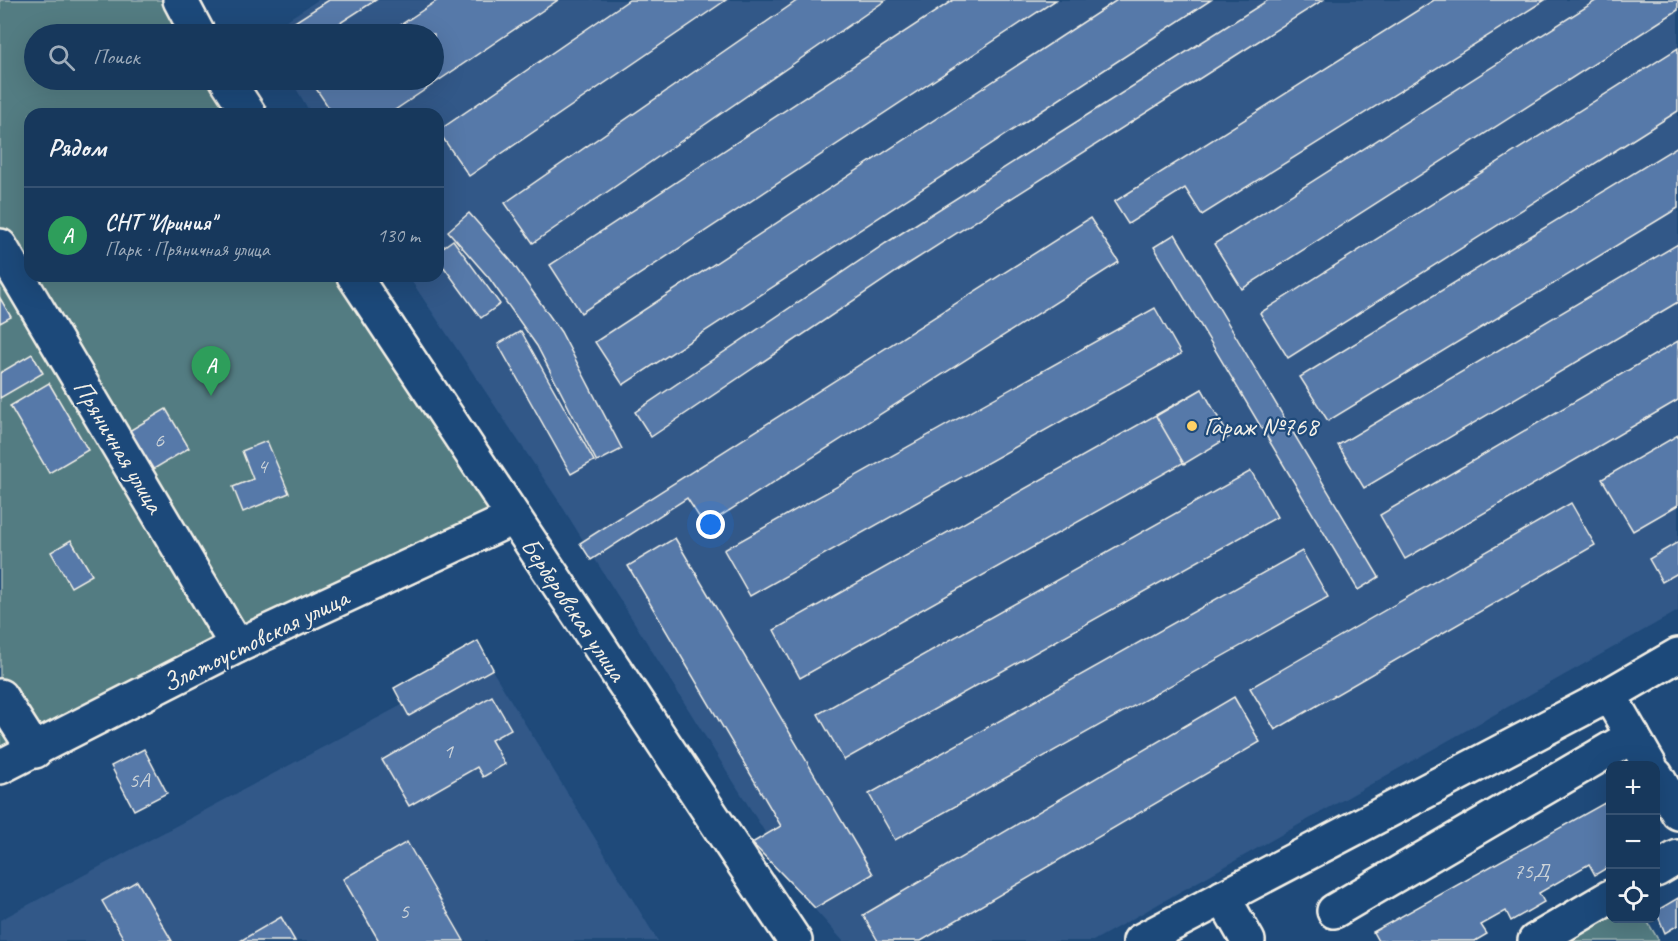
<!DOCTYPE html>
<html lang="ru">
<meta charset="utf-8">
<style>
:root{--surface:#17385c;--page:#244365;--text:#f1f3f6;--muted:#9eacbb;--line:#365272;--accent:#ea580c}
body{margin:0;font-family:Caveat,sans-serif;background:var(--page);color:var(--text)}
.controls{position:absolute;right:18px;bottom:18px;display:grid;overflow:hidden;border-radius:12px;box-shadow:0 6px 24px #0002}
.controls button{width:54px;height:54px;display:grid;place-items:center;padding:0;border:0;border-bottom:2px solid var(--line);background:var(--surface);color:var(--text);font:30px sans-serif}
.you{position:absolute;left:711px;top:525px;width:21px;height:21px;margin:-15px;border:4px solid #fff;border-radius:50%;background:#1a73e8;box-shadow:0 0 0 9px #1a73e833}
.badge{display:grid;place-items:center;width:39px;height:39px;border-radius:50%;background:var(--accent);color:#fff;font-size:20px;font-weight:700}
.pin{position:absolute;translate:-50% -50px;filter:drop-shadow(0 2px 3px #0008)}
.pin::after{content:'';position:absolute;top:32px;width:21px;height:18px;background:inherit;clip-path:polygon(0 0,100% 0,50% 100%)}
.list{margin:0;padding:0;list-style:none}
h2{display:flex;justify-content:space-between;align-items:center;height:78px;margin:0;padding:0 24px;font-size:26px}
h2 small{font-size:20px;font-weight:400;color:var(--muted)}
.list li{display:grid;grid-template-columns:39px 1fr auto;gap:18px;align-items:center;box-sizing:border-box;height:96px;padding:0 24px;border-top:2px solid var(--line)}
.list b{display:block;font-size:22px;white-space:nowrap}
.list p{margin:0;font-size:20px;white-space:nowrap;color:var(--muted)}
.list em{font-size:20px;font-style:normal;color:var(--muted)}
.icon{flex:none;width:33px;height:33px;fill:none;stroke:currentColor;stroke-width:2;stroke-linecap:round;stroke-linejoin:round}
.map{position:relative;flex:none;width:1678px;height:941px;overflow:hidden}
.search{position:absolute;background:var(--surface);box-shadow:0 6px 24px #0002;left:24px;top:24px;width:420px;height:66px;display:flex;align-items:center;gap:15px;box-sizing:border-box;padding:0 21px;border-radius:33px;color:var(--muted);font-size:22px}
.panel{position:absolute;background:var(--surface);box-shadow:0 6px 24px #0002;left:24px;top:108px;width:420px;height:174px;border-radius:18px}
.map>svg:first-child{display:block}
.built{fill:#305888}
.green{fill:#527b82;stroke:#a3b6b5;stroke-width:1.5}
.building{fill:#5679a9;stroke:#f4f1e8;stroke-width:1.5}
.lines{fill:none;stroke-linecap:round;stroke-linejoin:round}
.minor-casing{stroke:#f4f1e8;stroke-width:38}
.minor{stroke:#1f4a7a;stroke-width:33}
.poi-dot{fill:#ffd166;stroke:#1f4a7a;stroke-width:2}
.labels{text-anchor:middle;stroke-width:4.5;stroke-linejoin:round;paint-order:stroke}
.number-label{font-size:22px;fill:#ccd3d8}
.poi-label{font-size:26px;fill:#f4f1e8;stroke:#1f4a7a;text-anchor:start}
.street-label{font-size:26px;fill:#f4f1e8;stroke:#1f4a7a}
</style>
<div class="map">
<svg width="1678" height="941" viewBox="0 0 1678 941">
<rect width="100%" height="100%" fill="#1f4a7a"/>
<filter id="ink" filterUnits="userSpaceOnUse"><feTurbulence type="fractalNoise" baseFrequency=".0167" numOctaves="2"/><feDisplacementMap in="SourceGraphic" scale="12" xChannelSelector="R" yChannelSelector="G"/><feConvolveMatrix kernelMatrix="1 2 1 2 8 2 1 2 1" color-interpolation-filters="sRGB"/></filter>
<g filter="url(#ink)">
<g class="built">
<path d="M318,0h1360v611l-585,330h-250l-34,-38 -251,-403 -150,-224h30v-162h-127l-20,-34h143v-46h-169z"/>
<path d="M486,660l172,281h-658v-21z"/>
</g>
<g class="green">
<path d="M0,0h169l19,34h-154v46h179l23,34h-206v162h313l158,239 -501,259z"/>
<path d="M1610,906v12l36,1 13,22h-109z"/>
</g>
<g class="building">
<path d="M329,0h47l-53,34h-47z"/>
<path d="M438,0h120l-169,114h-56l-20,-30 8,-4h113v-46h-47z"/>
<path d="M629,0h97l-257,176 -31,-45z"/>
<path d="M798,0h88l-353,243 -28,-40z"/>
<path d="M953,0h103l-475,313 -31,-48z"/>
<path d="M1117,0h94l-588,385 -28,-43z"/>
<path d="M1268,0h55l-421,268 -251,169 -16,-25 251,-169z"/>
<path d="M1434,0h111l-343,215 -17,-27 -57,36 -14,-22z"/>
<path d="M1597,0h81v10l-436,279 -28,-45z"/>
<path d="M1678,48v63l-390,247 -28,-45z"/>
<path d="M1678,146v62l-350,213 -28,-44z"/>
<path d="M469,213l42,48 50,71 61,117 -25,13 -60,-116 -48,-68 -41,-47z"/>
<path d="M1090,218l29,44 -414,264 -18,-28 -96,62 -11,-17z"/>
<path d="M1175,234l204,343 -21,13 -204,-343z"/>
<path d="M453,240l47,64 -19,14 -43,-59v-8z"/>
<path d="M1678,244v58l-314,186 -26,-43z"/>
<path d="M0,298l11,19 -11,6z"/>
<path d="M1155,308l26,46 -431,242 -26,-46z"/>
<path d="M521,331l73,130 -23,13 -73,-130z"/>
<path d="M1678,341v59l-273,159 -25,-44z"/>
<path d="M32,354l11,19 -43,25v-25z"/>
<path d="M49,383l39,67 -39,23 -39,-67z"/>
<path d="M1202,389l27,48 -429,241 -26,-48z"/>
<path d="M1202,389l27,48 -45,27 -28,-48z"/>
<path d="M166,409l23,39 -37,22 -23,-39z"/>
<path d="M1678,435v70l-45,26 -31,-52z"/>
<path d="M267,441l22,52 -46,19 -10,-25 20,-8 -11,-28z"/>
<path d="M1251,471l26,46 -433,243 -26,-46z"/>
<path d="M1571,503l24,42 -320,185 -25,-42z"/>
<path d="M675,538l198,336 -58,34 -63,-65 29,-17 -153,-260z"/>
<path d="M71,540l21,35 -21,12 -20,-35z"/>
<path d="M1678,542v31l-16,9 -13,-23z"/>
<path d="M1302,551l26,46 -433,243 -26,-46z"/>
<path d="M478,641l15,28 -84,47 -15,-28z"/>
<path d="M492,696l19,33 -20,11 14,24 -22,13 -6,-10 -68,39 -27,-46z"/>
<path d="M1234,697l26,45 -339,199h-43l-15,-26z"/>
<path d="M144,749l23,44 -33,17 -23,-44z"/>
<path d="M1610,800v66l-15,9 -6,-11 -50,29 5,9 -33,19 -5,-10 -25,14 6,9 -12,7h-97l-5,-9z"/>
<path d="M407,842l57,99h-85l-36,-62z"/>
<path d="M137,881l35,60h-47l-23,-40z"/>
<path d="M1678,898v27l-13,8 -9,-22z"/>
<path d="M281,917l14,24h-55z"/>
</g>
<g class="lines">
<g class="minor-casing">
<g id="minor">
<path d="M180,0l18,34"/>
<path d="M227,80l22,34"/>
<path d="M0,246l237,400"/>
<path d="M354,276l441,665"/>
<path d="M1609,695l41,71"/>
<path d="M0,696l35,55"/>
<path d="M0,767l237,-121 276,-128"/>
<path d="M1656,775l22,38"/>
<path d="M1656,870l22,-13"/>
<path d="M1223,897l25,44"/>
<path d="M1334,911l299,-175"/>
<path d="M1140,941l469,-246 69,-40"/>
<path d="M1535,941l75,-44"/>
</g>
</g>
<use href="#minor" class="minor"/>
</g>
</g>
<circle class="poi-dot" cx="1192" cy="426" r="6"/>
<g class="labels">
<g class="number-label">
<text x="159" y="447">6</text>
<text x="262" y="473">4</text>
<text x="448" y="758">1</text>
<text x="139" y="787">5А</text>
<text x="1531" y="878">75Д</text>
<text x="404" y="918">5</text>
</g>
<g class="poi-label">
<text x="1204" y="435">Гараж №768</text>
</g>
<g class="street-label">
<text transform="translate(119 446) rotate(59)" y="9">Пряничная улица</text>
<text transform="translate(574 609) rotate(56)" y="9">Берберовская улица</text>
<text transform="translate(255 640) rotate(-26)" y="9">Златоустовская улица</text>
</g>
</g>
</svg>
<div class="controls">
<button>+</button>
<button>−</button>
<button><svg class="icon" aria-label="locate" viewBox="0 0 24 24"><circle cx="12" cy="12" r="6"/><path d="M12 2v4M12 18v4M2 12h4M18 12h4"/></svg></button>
</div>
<div class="you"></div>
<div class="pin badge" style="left:211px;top:396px;background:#2e9e5b">A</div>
<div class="search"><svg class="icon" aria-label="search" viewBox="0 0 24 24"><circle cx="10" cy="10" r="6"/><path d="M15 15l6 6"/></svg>Поиск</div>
<section class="panel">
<h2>Рядом<small></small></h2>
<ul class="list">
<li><span class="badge" style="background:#2e9e5b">A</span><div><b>СНТ &quot;Ириния&quot;</b><p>Парк · Пряничная улица</p></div><em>130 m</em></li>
</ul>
</section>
</div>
